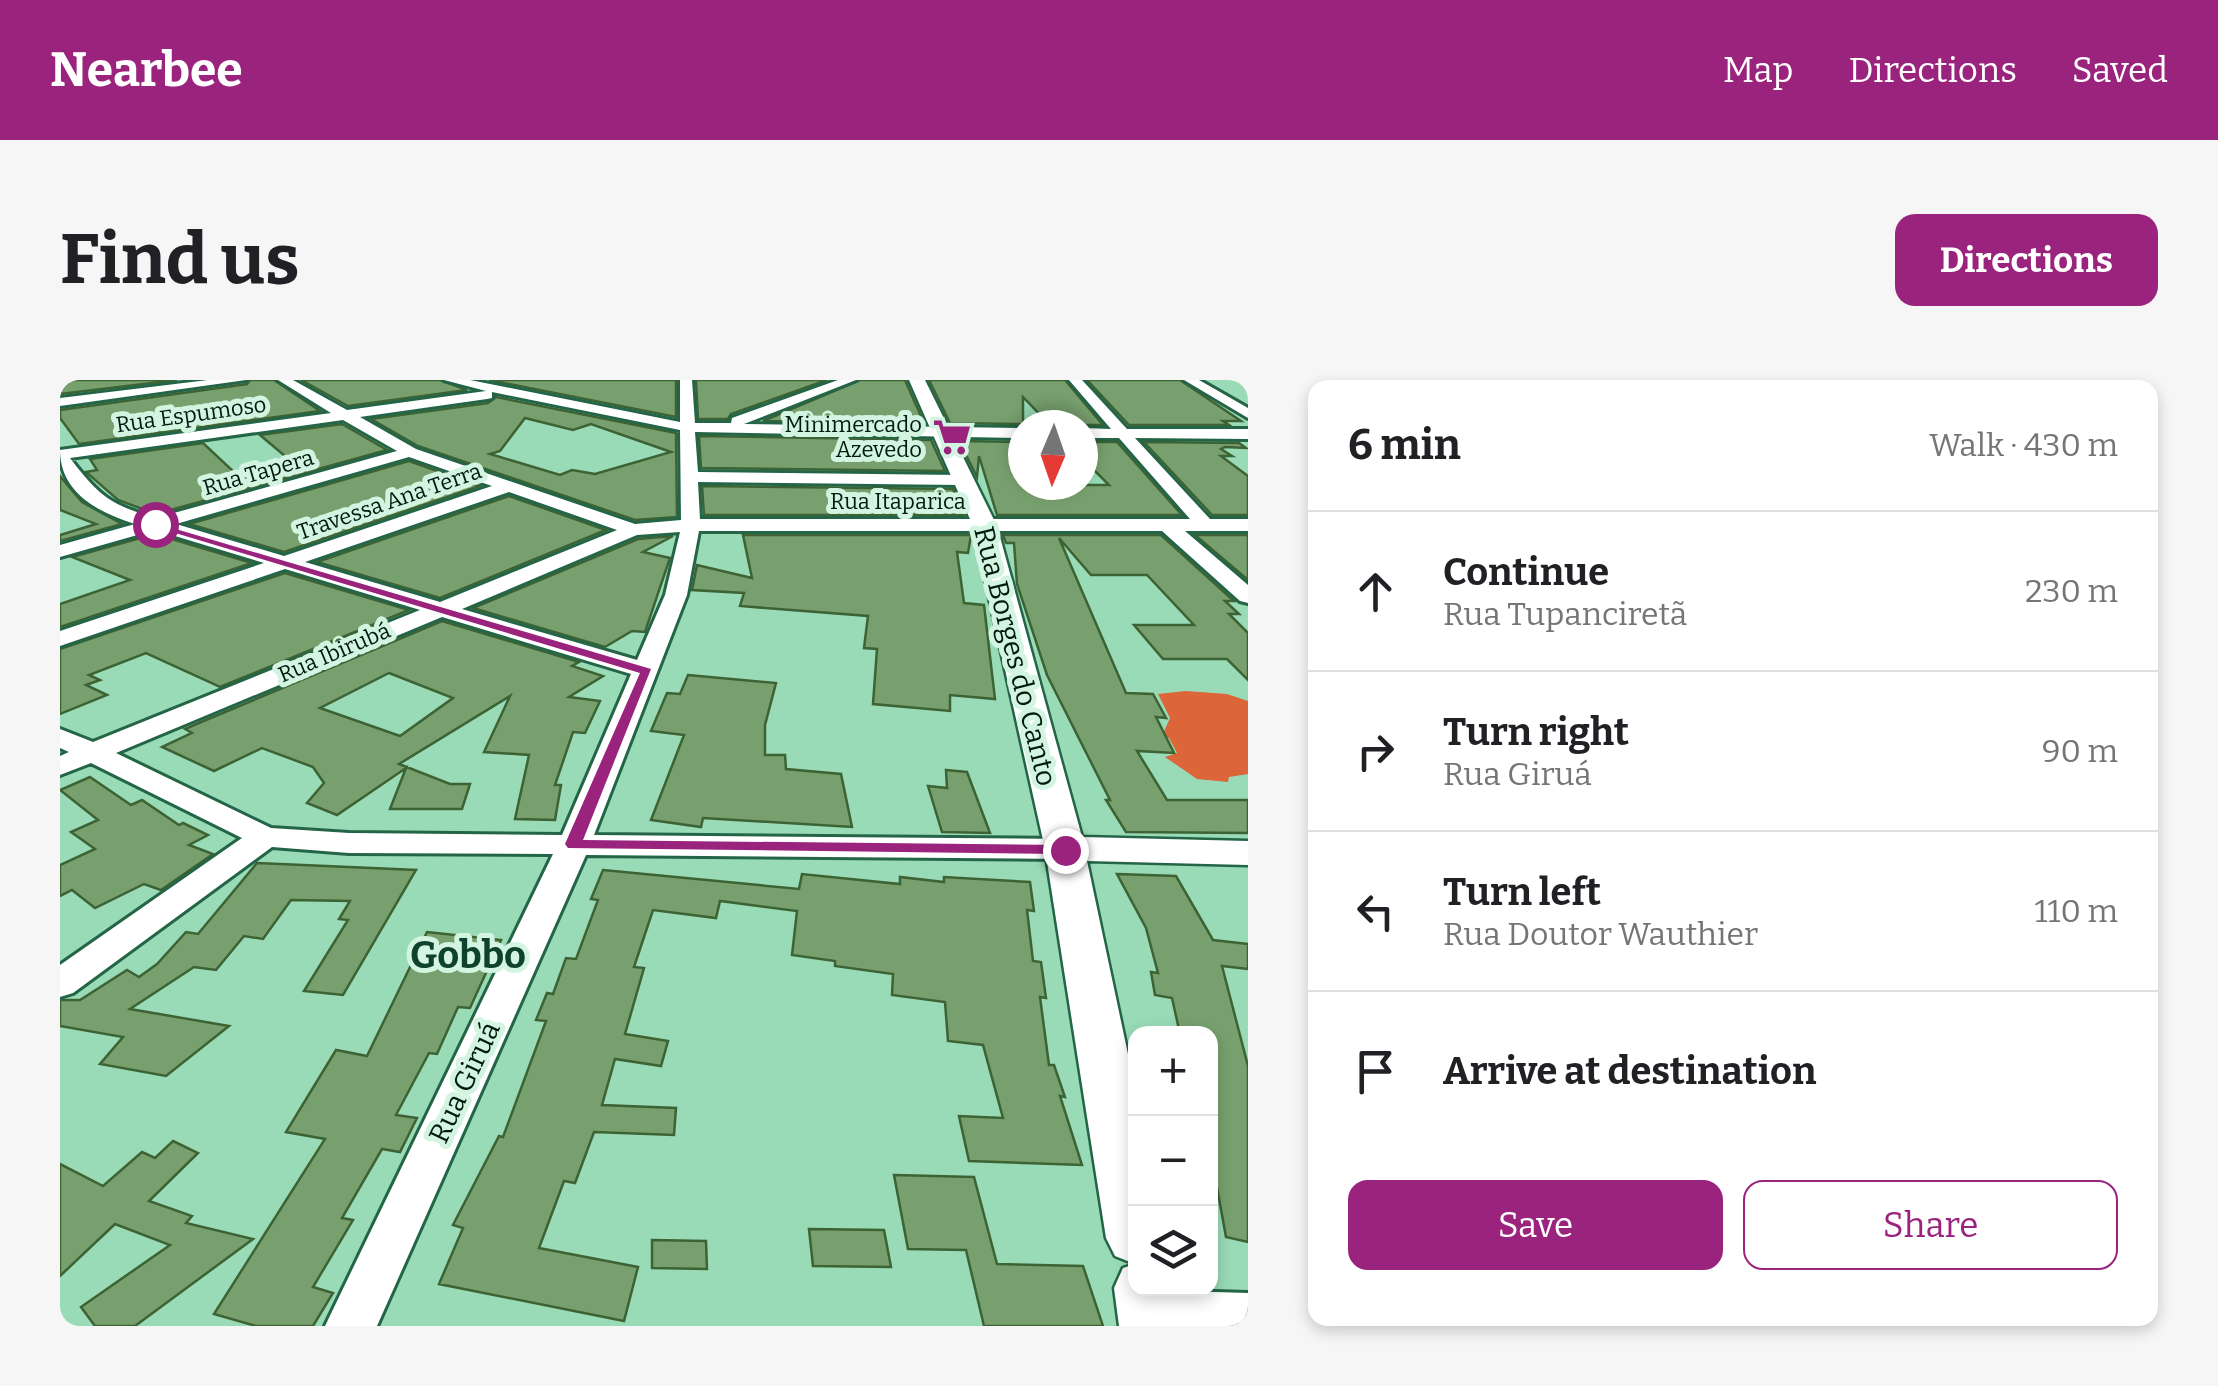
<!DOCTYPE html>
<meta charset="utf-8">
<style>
:root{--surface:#fff;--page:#f6f6f6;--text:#202124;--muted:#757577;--line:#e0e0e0;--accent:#9a237d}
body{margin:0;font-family:Bitter,serif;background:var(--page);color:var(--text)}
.controls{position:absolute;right:30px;bottom:30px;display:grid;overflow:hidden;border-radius:20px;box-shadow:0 5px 15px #0003}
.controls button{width:90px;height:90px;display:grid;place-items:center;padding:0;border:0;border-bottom:2px solid var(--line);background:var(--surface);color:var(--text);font:50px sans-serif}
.compass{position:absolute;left:948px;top:30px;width:90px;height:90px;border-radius:50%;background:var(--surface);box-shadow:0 5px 15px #0003;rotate:182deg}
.stop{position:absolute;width:30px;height:30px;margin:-22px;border:8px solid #9a237d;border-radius:50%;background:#fff}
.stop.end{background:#9a237d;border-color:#fff;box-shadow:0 2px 10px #0008}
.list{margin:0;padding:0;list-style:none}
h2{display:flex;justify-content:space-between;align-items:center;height:130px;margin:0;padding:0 40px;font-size:42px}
h2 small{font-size:32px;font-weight:400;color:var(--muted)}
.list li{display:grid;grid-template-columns:65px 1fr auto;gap:30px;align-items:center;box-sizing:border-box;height:160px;padding:0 40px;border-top:2px solid var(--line)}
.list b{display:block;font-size:38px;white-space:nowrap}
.list p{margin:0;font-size:32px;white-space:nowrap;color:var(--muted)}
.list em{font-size:32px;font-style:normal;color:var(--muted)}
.actions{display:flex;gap:20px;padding:30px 40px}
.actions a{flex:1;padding:22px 0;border:2px solid var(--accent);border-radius:20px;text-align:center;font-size:35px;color:var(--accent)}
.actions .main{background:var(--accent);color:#fff}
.icon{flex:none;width:55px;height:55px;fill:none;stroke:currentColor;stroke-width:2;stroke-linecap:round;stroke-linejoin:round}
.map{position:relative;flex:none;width:1188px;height:946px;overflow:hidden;border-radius:20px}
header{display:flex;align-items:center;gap:60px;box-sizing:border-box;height:140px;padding:0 50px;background:var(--accent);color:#fff}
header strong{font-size:48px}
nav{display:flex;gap:55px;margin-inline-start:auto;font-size:35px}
.intro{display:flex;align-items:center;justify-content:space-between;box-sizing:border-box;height:240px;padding:0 60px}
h1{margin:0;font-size:70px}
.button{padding:25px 45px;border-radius:20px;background:var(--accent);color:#fff;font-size:35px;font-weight:700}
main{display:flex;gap:60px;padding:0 60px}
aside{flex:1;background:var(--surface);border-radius:20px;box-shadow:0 5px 15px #0003}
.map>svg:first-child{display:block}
.forest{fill:#dc653a}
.building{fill:#78a06e;stroke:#3d6334;stroke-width:2.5;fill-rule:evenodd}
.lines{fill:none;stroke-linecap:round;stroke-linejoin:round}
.minor-casing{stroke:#236546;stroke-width:6}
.tertiary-casing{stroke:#236546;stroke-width:5}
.minor{fill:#fff;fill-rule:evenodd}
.tertiary{fill:#fff;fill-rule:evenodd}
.route{fill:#9a237d}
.labels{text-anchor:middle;stroke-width:10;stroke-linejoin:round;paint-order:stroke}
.far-street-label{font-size:22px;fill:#011a0d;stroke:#d3f4e1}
.far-poi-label{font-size:22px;fill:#011a0d;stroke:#d3f4e1;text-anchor:end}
.street-label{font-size:28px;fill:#011a0d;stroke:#d3f4e1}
.district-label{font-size:38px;font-weight:bold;fill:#0e422b;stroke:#d3f4e1}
</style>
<header>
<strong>Nearbee</strong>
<nav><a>Map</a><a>Directions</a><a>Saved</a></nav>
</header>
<div class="intro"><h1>Find us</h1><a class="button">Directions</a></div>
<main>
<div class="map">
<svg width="1188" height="946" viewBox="0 0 1188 946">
<rect width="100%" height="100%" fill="#99dbb7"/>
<path class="forest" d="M1126,311l41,3 21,7v73l-19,3 -1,5 -31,-3 -32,-22 12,-4 -8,-15 -7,-2 8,-18 -12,-24z"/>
<g class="building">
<path d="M0,0h117l-117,14z"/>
<path d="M190,0h24l46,31 -241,33 -19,-26v-8l187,-26z"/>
<path d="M241,0h139l27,10 -119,16z"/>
<path d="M429,0h187v37z"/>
<path d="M636,0h131l-96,34 -3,5h-30z"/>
<path d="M800,0h45l19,43 -161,-2z"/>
<path d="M869,0h136l38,45h-53l-27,-28v27l-73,-1z"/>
<path d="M1027,0h93l61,41h-18l6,4h-100z"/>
<path d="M436,17l180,36 1,84 -42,3 -217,-74 -47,-27 117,-16zM465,38l48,12 18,-6 80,28 -76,22 -23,-4 -12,5 -70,-21 10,-3z"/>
<path d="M282,44l45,26 -231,64 -38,-14 -32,-28 11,-2 -7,-11 113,-16 33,31 55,-13 -31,-26z"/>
<path d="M639,56l232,4 14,31 -244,-3z"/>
<path d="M899,61l64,1v43h86l-26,-26v-17h34l65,73h-185l-18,-59 -2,21z"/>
<path d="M1084,62l95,1 7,5 -21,-1 -4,2 11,7h-11l27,20v39h-36z"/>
<path d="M349,81l71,25 -196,66 -95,-28z"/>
<path d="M0,96l22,26 40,22 -62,17v-6l36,-11 -36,-14z"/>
<path d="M642,106l251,3 11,26h-260z"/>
<path d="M449,116l97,34 -166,68 -123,-36z"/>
<path d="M95,154l97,29 -192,64v-23l70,-24 -58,-23z"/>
<path d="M683,155h228l-3,18 -11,-1 7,51 20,2 11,94 -45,-4v16l-77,-7 4,-55 -13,-1 4,-32 -128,-10 4,-13 -52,-3 5,-25 55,13z"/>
<path d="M943,155h158l73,66h-9l14,13h-10l19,19v47l-21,-21h-64l-29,-34h60l-47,-50h-56l-32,-37 67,155 27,1 13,24 -10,-1 18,36 -37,-2 30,49h81v33l-122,-1 -20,-32h4l-63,-125 -30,-91 -3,-41h-8z"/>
<path d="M1135,155h53v45z"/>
<path d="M613,156l-30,16 27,6 -25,74 -13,-1 -27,16 -132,-39 165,-69z"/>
<path d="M225,193l124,37 -189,77 -74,-34 -57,22 11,5 -14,5 21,10 -47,19v-65z"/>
<path d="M382,241l137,41 -7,4 31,10 -34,21 31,4 -15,32 -12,-1 -18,53h6l-6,35 -40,-1 14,-64 -45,-3 26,-56 -111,68 51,20h20l-8,25h-72l16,-41 -69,47 -30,-12 17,-20 -11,-16 -51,-19 -48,23 -52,-24 30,-14 -7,-4 21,-9zM329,293l64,25 -53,38 -80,-28z"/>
<path d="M628,295l88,8 -11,42v30h20l1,14 55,5 11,53 -149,-9 -2,9 -50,-7 33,-85 -33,-4 16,-38 13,1z"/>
<path d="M886,390l21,2 23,61 -48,-1 -14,-46 19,2z"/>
<path d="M30,397l41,28 11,-5 37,25 4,-2 25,12 -19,10 24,9 -52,36 -17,-6 -49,24 -23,-18 -12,6v-31l35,-16 -24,-17 27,-12 -38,-30z"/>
<path d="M197,483l159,7 -73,125 -39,-4 44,-71 -9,-1 11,-18 -59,-1 -28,39 -19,-3 -28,34 -22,-3 -64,42 99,17 -63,50 -66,-12 23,-27 -63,-11v-26h20l47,-30 12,7 18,-13 29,-32 12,2z"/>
<path d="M543,490l196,19 3,-15 98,10v-7l44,5v-5l86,5 4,29 -7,-1 6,51 8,1 5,36 -6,-1 9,68h5l11,32 -5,-1 22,69 -113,-4 -10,-45 44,2 -20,-73 -35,-4 -3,-39 -53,-7 1,-21 -58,-8v-5l-43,-6 5,-44 -77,-10 -4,17 -63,-8 -19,57 10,1 -19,66 43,7 -7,25 -46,-7 -13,46 74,3 -2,27 -80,-3 -19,51 -11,-2 -25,67 99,19 -14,54 -185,-37 24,-56 -10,-3 46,-89 4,1 43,-116 -10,-1 11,-27 6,1 13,-36 10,1 22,-59 -7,-1z"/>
<path d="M1057,494l59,2 37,64 35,4v25l-26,-3 26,100v176l-22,-5 -16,-88v-115h-30l-8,-36 -17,-3 -4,-23 7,1 -12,-45z"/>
<path d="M367,552l74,8 -31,68 -12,-1 -21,47 -8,-1 -33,62 21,3 -17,34 -18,-3 -40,69 11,2 -40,67 20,6 -20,33h-57l-42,-12 111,-175 -39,-7 50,-82 31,6z"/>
<path d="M113,761l25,12 -49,48 43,15 -6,7 67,16 -118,87h-40l-14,-19 89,-62 -55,-21 -55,52v-112l43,22 39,-34 13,6z"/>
<path d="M834,795l80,2 23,87 86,2 20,60h-119l-18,-76 -58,-1z"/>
<path d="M749,849l75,1 7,37 -78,-1z"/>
<path d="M592,860l54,1 1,28 -55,-1z"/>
</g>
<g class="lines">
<g class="minor-casing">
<g id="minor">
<path d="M148,0h38l-186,26v-8z"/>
<path d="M218,0h15l54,30 139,-19 -42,-11h26l210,42v-42h12l3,43h36l1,-5 106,-38h18l-112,44 279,4v10l-328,-6 3,40 263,3 9,5 -9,5 -263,-3 2,37h490l-71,-81h-36v-10l28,1 -42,-49h13l45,49h121v10l-113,-1 75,81h38v12h-63l63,54v18l-8,-2 -78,-70h-463l-12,64 -93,240 471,4 11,3 5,7 -5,7 -11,3 -479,-4 -209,471h-52l228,-472 -204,-1 -77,-6 -199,146 -13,4v-32l182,-127 -151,-75 -31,12v-19l9,-4 -9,-4v-19l33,13 327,-132 -135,-41 -225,77v-15l204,-68 -109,-33 -95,27v-12l75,-21c-36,-11 -75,-31 -75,-74l271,-37zM432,12l188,38 1,90 -46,4 -219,-75 -56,-32 127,-18 5,-1zM283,40l54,31 -241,67c-46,-13 -57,-22 -86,-60zM349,77l83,29 -208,70 -108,-32zM449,112l108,38 -177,72 -135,-40zM620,152l-15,63 -28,65 -175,-51 175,-74zM382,237l189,57 -69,161 -213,-2 -78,-5 -155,-75z"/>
<path d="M1124,0h15l49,28v10z"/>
<path d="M1089,910l99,3v33h-119l-6,-12 8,-17z"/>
</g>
</g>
<g class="tertiary-casing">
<path id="tertiary" d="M849,0h16l72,146 85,311 166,4v24l-161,-4 49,231v196h40l7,38h-64l-5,-38 9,-20 12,-4 -20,-8 -9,-18 -61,-389 -72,-323z"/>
</g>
<use href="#minor" class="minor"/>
<use href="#tertiary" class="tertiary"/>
</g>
<path class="route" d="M92,142l499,147 -68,171 482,5 8,5 -8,4 -497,-6 -3,-4 75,-171 -488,-147z"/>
<defs>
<g id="supermarket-bare" transform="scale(3)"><path d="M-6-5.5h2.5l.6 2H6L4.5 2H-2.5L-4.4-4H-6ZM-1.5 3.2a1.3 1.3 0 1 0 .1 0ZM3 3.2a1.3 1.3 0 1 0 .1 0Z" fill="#9a237d" stroke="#d3f4e1" stroke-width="2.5" paint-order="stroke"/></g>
</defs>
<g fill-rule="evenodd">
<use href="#supermarket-bare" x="892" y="57"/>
</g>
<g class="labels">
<g class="far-street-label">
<text transform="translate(131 34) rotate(-8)" y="8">Rua Espumoso</text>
<text transform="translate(198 92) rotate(-16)" y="8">Rua Tapera</text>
<text transform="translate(329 121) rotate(-19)" y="8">Travessa Ana Terra</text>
<text x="838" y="129">Rua Itaparica</text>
<text transform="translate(274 272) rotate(-23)" y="8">Rua Ibirubá</text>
</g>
<g class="far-poi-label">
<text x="862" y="52">Minimercado<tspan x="862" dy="25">Azevedo</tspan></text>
</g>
<g class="street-label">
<text transform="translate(956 276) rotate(76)" y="10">Rua Borges do Canto</text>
<text transform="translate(404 702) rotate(-65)" y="10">Rua Giruá</text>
</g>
<g class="district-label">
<text x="408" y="588">Gobbo</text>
</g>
</g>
</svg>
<div class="controls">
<button>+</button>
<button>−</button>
<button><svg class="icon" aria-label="layers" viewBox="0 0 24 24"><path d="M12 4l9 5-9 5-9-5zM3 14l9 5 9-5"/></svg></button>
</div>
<svg class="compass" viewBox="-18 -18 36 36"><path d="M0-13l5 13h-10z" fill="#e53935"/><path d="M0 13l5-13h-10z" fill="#757577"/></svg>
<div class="stop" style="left:95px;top:144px"></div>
<div class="stop end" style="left:1005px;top:470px"></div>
</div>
<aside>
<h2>6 min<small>Walk · 430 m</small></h2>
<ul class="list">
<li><svg class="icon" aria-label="ahead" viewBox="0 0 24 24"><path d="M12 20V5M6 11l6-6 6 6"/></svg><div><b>Continue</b><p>Rua Tupanciretã</p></div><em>230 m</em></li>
<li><svg class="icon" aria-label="right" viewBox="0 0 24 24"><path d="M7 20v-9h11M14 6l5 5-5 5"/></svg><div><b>Turn right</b><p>Rua Giruá</p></div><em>90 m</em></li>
<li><svg class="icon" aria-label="left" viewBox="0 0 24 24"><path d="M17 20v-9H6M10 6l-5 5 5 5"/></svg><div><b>Turn left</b><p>Rua Doutor Wauthier</p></div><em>110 m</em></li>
<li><svg class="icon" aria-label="arrive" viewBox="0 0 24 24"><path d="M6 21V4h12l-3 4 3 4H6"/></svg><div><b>Arrive at destination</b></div></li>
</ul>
<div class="actions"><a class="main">Save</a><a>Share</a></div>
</aside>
</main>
